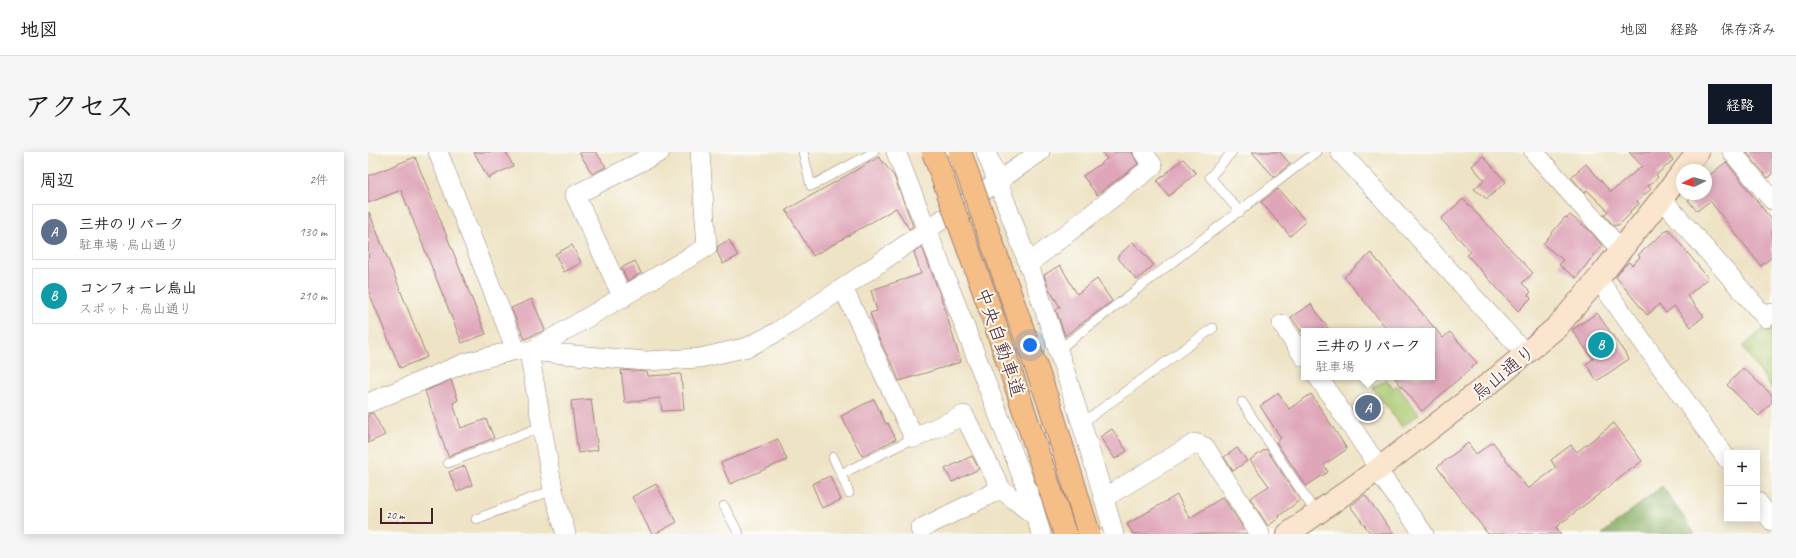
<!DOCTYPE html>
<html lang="ja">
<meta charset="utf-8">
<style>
:root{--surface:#fff;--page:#f6f6f6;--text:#202124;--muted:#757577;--line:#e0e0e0;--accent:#111827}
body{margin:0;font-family:Caveat,"Klee One",sans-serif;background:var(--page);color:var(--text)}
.controls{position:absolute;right:12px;bottom:12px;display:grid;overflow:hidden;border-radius:0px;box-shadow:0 2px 10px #0003}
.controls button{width:36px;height:36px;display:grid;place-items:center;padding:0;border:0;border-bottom:1px solid var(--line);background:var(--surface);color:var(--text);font:20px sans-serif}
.compass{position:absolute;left:1308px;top:12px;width:36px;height:36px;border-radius:50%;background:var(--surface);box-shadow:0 2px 10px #0003;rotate:265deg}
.scale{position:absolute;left:12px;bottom:10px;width:53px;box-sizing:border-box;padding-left:4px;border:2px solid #4a1f2b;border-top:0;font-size:11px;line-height:14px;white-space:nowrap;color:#4a1f2b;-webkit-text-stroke:3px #fdfcf7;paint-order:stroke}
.you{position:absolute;left:662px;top:193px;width:14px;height:14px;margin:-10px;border:3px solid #fff;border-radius:50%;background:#1a73e8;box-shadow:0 0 0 6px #1a73e833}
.badge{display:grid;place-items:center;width:26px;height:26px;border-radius:50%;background:var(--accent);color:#fff;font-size:13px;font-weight:700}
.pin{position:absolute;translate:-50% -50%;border:2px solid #fff;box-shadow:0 1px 4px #0006}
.popup{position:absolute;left:933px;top:176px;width:134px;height:52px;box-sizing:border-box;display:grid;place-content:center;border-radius:0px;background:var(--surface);filter:drop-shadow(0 1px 3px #0005);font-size:13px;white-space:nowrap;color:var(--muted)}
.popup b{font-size:15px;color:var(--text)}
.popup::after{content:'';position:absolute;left:50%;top:100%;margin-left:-8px;border:8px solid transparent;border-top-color:var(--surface)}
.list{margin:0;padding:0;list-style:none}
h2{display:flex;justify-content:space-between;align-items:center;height:52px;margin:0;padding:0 16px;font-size:17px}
h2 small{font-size:13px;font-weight:400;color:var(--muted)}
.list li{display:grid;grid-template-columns:26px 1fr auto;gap:12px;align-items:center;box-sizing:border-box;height:56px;margin:0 8px 8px;padding:0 8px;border:1px solid var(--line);border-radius:0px}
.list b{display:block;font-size:15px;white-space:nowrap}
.list p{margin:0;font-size:13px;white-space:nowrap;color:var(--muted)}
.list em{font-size:13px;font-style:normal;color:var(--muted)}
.map{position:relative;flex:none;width:1404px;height:382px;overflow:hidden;border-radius:0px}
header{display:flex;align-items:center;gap:24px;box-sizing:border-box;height:56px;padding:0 20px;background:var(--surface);border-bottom:1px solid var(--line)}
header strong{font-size:19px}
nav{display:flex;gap:22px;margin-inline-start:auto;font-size:14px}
.intro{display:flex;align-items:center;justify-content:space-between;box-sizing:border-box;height:96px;padding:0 24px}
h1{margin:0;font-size:28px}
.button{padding:10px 18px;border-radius:0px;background:var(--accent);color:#fff;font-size:14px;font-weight:700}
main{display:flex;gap:24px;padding:0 24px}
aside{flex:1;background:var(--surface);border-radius:0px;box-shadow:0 2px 10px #0003}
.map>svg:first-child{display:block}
.green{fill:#a7c76e;stroke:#78734c}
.forest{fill:#85ac61;stroke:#686646}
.building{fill:#dfa6b9}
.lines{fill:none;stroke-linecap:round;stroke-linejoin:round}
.lane-casing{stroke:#9c8178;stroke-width:10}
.street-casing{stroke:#9c8178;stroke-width:20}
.secondary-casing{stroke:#9c8178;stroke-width:24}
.lane{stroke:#fff;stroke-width:9}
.street{stroke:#fff;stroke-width:19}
.secondary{stroke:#fbe5cf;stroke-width:22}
.highway-bridge-casing{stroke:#9c8178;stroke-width:24;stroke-linecap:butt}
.highway-bridge{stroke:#f6be87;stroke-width:22}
.labels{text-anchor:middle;stroke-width:4;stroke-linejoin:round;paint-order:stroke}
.street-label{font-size:19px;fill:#4a1f2b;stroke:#fdfcf7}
</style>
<header>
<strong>地図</strong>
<nav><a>地図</a><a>経路</a><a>保存済み</a></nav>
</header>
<div class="intro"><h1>アクセス</h1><a class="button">経路</a></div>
<main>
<aside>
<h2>周辺<small>2件</small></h2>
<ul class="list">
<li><span class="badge" style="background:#5c6f8a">A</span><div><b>三井のリパーク</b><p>駐車場 · 烏山通り</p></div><em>130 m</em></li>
<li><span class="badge" style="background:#0f9aa8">B</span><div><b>コンフォーレ烏山</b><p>スポット · 烏山通り</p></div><em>210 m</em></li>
</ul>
</aside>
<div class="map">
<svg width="1404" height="382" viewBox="0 0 1404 382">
<rect width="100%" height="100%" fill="#fdfcf7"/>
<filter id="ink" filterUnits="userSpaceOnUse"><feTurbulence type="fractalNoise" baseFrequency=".025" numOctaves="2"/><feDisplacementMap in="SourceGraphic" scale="8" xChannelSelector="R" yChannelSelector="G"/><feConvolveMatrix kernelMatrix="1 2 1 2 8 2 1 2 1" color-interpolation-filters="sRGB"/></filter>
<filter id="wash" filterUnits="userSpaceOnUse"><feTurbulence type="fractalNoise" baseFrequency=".012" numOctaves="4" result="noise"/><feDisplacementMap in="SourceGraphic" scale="16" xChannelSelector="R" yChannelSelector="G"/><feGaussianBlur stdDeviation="0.9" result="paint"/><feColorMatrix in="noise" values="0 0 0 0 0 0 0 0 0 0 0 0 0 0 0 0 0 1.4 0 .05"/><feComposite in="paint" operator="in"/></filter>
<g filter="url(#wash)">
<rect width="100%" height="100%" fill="#eee3c5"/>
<g class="green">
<path d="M1404,169v68l-29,-42z"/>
<path d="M1018,227l7,9 4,-3 22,29 -17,13 -29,-39z"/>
</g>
<path class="forest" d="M1294,334l33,48h-93z"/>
<g id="blocks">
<g class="building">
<path d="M106,0h32l7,14 -25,12z"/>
<path d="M211,0h17l10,15 -14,7z"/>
<path d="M734,0h30l6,12 -41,31 -14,-19 24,-17z"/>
<path d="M884,0h28l10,12 -16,13z"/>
<path d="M1261,0h37l7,8 -17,15 2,2 -10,9 3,3 -14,12 2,3 -9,7 1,2 -11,11 -6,2 -10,-11 4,-4 -21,-21 -2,3 -14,-16 15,-13 25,28 31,-26z"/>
<path d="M1378,0h26v23l-4,3z"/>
<path d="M1115,4l23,26 -19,17 -13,-10 10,-9 -12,-14z"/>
<path d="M47,5l71,177 -24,9 -61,-153 -33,13v-27z"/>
<path d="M511,5l15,19 19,50 -4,3 -13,-21 -83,48 -27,-46z"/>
<path d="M815,7l13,14 -27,23 -12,-15z"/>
<path d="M1358,10l46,58v37l-11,9 -51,-65 -13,10 -9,-11 7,-6h11v-16z"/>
<path d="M910,37l28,33 -16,14 -29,-34z"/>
<path d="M1095,47l70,74 -11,10 9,9 -3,3 3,3 -13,13 -51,-56 4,-3 -30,-33z"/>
<path d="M1,60l58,145 -27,11 -32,-78z"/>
<path d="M1202,63l18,14 14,16 -26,33 -17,-13 4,-5 -20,-16 22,-27 2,1z"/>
<path d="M1300,77l40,49 -21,18 17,20 -13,11 -17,-21 -8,7 -7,-8 -12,10 -31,-38 8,-11 5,-4 3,3 8,-8 -2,-2z"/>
<path d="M361,88l9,16 -15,8 -6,-12 1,-6z"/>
<path d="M765,90l21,23 -17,15 -20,-23z"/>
<path d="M204,93l9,18 -17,9 -9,-18z"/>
<path d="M554,95l19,50 20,65 -62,19 -6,-16h-1l-15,-30 -7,-22 7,-2 -6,-21 50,-16 -7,-22z"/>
<path d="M1003,101l72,85 7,-6 27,31 -55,48 -28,-34h38v-46h-43l-45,-54z"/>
<path d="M267,109l6,12 -13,8 -7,-13z"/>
<path d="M692,113l17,29 20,-15 15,22 -47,35 -9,-26 4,-3 -11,-18 -5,-14z"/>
<path d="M164,147l13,31 -20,9 -14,-31z"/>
<path d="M943,152l19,27h-29l-10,-14z"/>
<path d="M1229,161l32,46 -32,22 -11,-17 7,-5 -21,-29z"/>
<path d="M1375,216l29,27v7l-13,14 -32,-31z"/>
<path d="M253,218l26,2 1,4 33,-2 3,36 -22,1 -2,-13 -35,5z"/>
<path d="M83,228l7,20 -5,3 8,25 25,-9 8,19 -46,18 -23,-65z"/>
<path d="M910,241l11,16 22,-15 36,55 -23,16 4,7 -22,14 -30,-44 5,-4 -21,-32z"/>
<path d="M223,247l7,51 -20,3 -7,-52z"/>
<path d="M506,247l12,25 2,-1 8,16 -34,17 -21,-40z"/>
<path d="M5,261l12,22 -17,8v-29z"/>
<path d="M1246,271l28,38 -86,66 5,7h-73l-51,-67 31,-24 8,11 17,-12 35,47 28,-21 -5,-8 20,-15 6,7z"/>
<path d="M744,277l15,22 -12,8 -15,-22z"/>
<path d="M410,287l9,21 -57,24 -9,-21z"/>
<path d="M869,296l10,13 -14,10 -9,-14z"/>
<path d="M898,297l34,51 -21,16 1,1 -12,9 -18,-28 19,-12 -19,-26z"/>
<path d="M604,304l7,13 -27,13 -7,-13z"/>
<path d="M97,314l7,19 -15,7 -8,-20z"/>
<path d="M462,324l11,24 -19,8 -10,-24z"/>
<path d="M288,332l21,38 -22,12h-3l-20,-37z"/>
<path d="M809,343l13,23 33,-21 24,37h-114l-6,-10z"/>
<path d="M997,343l29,39h-23l-21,-28z"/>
</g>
</g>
</g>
<g filter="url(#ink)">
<use href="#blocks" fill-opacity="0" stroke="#9c8178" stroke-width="1"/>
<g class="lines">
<g class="lane-casing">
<g id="lane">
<path d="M435,0l8,34 63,-34"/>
<path d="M864,0l-22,25 30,35"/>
<path d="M690,198l258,-198"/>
<path d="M874,250l74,111"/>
<path d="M714,271l131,-95"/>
<path d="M465,305l8,17"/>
<path d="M80,311l95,-37"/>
<path d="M481,341l-8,-19 73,-36"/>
<path d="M356,354l15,28"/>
<path d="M108,367l77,-29"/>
</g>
</g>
<g class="street-casing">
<g id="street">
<path d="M70,0l78,198"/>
<path d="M528,0l60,152 77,201 8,29"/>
<path d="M618,0c50,125 92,253 128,382"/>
<path d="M972,0l186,202"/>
<path d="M1166,0l87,98"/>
<path d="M1364,0l40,48"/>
<path d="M1294,47l104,119 6,-5"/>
<path d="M660,112l125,-98 -10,-14"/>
<path d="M1230,127l129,180"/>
<path d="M475,136l71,150 50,-23 37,74 34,27"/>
<path d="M255,146l-48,-103 85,-43"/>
<path d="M914,172l22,33"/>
<path d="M950,225l54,80 5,13 47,64"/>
<path d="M0,251l97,-40 51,-13 130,11 54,-3 48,-11 29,-15 66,-44 197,-136"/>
<path d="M736,346l91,-55 10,4 55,87"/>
<path d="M1389,349l15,20"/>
<path d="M552,377l81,-40"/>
<path d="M198,382l-13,-44 -24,-138 178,-105 -7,-95"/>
</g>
</g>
<g class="secondary-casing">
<g id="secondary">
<path d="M1316,18l14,-18"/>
<path d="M920,382l89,-64 122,-94 59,-50 40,-47 84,-106"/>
</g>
</g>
<use href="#lane" class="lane"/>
<use href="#street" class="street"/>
<use href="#secondary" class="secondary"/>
<g class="highway-bridge-casing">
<g id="highway-bridge">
<path d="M565,0l56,154 76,228"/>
<path d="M592,0l91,257 38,125"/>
</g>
</g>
<use href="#highway-bridge" class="highway-bridge"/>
</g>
</g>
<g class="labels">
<g class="street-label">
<text transform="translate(633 190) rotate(71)" y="7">中央自動車道</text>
<text transform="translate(1135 220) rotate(-39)" y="7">烏山通り</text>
</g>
</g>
</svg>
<div class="controls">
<button>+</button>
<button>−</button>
</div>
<svg class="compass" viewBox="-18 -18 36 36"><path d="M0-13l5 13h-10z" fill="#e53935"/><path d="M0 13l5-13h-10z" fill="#757577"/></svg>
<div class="scale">20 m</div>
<div class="you"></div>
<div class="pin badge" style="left:1000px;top:256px;background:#5c6f8a">A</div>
<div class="popup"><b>三井のリパーク</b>駐車場</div>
<div class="pin badge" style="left:1233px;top:193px;background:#0f9aa8">B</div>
</div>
</main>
